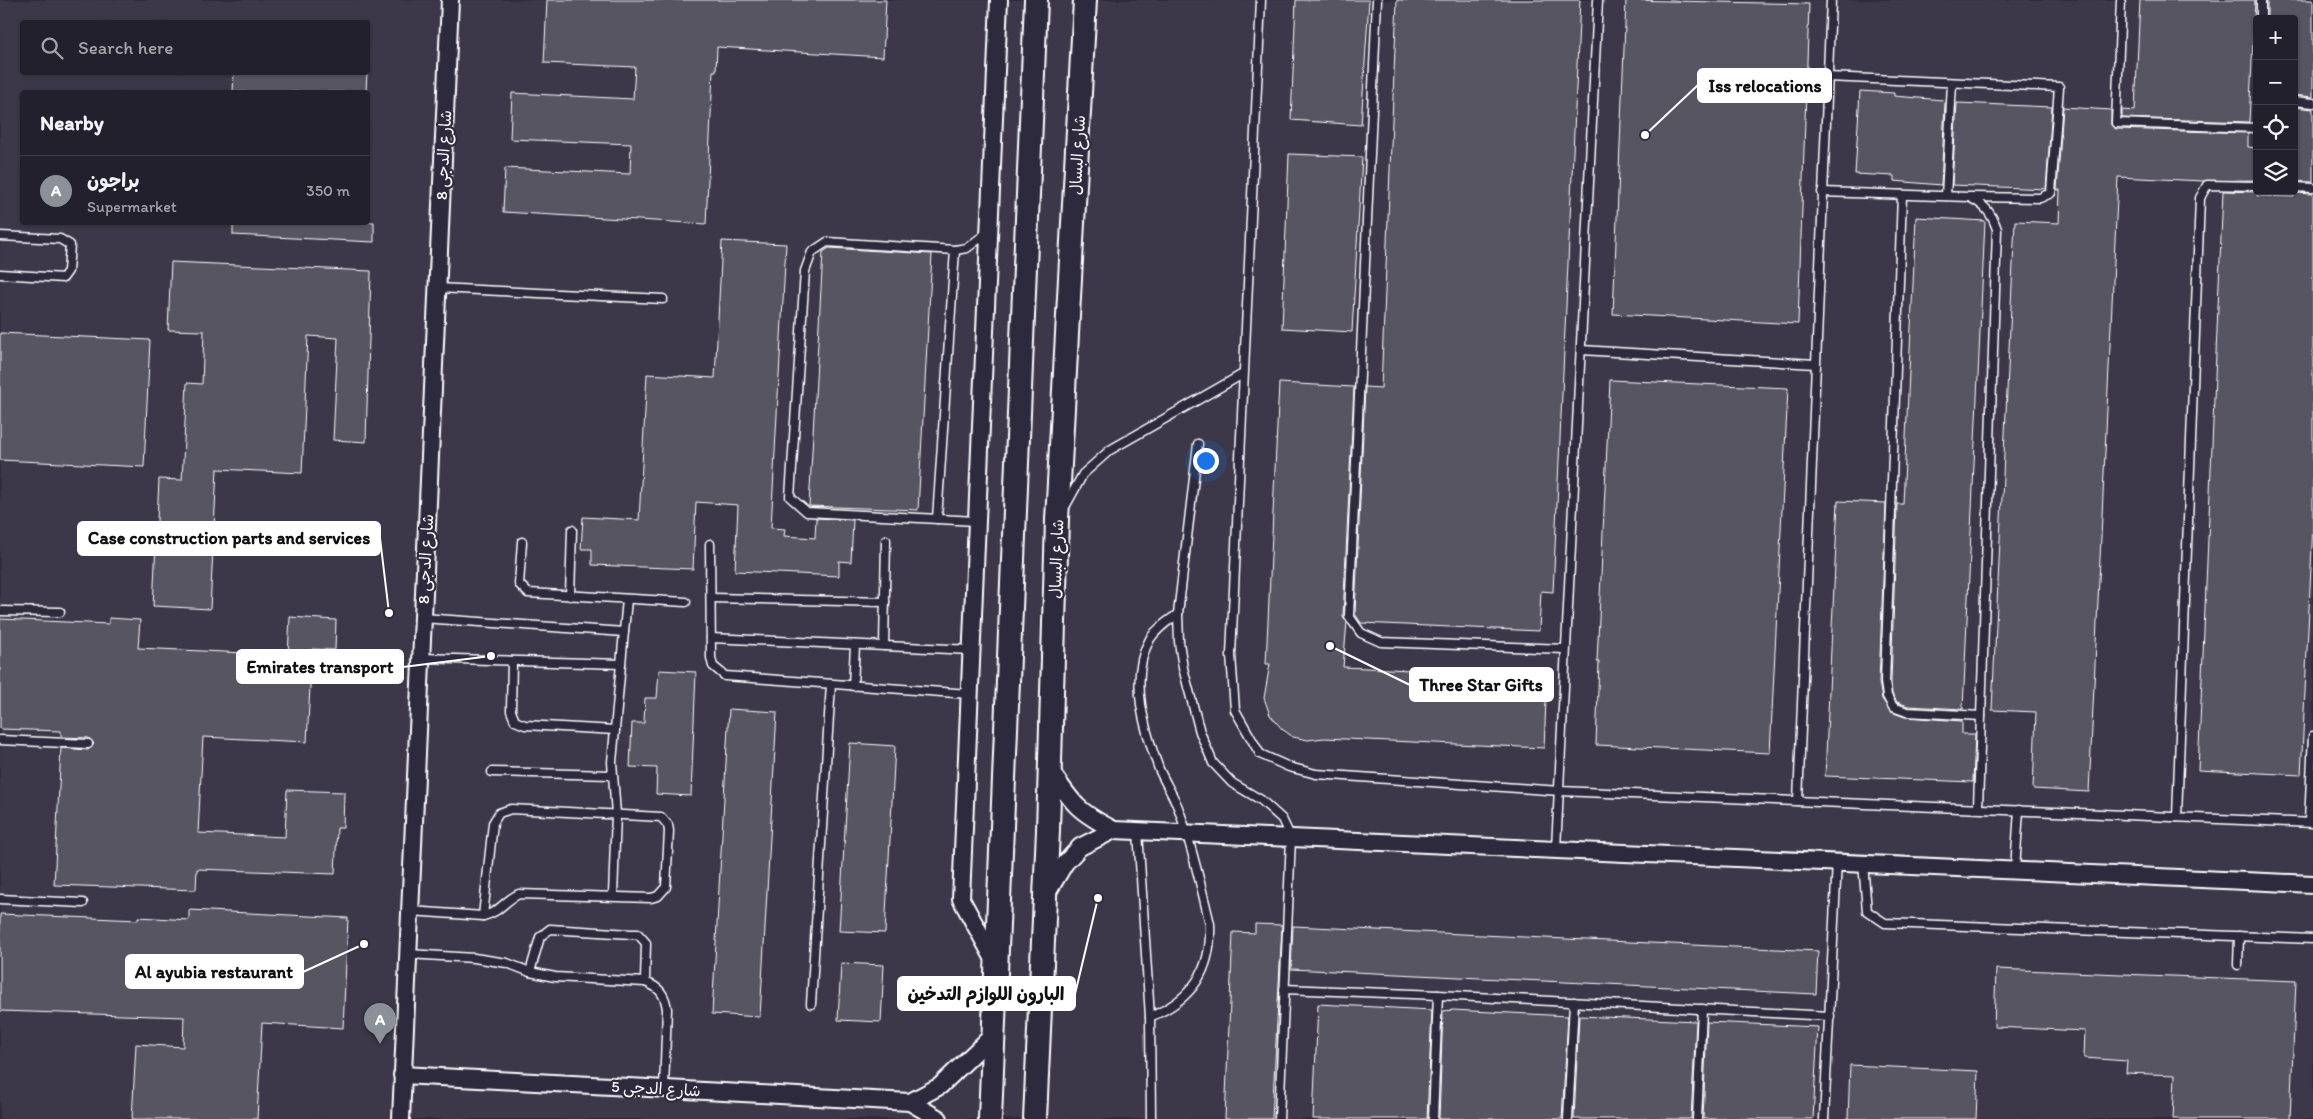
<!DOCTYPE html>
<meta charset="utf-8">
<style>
:root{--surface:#23202e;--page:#2f2d3a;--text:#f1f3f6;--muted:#a3a3aa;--line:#403e4a;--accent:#8c9099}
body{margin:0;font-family:Itim,"Playpen Sans Arabic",sans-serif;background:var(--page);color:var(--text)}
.controls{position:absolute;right:15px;top:15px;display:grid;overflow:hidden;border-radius:5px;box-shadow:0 1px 4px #0004}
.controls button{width:45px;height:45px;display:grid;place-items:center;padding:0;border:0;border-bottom:1px solid var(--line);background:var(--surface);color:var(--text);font:25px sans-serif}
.you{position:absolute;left:1205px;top:460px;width:18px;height:18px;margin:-12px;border:4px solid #fff;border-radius:50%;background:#1a73e8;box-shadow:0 0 0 8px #1a73e833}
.badge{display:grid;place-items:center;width:32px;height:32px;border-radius:50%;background:var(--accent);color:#fff;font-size:16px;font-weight:700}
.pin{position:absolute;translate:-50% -41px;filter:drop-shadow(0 1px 2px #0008)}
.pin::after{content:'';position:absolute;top:26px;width:18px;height:15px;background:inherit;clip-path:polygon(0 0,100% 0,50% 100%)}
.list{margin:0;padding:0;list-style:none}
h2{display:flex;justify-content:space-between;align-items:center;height:65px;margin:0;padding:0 20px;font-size:21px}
h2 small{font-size:16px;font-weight:400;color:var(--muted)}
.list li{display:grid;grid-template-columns:32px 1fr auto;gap:15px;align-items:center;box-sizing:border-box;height:70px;padding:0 20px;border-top:1px solid var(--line)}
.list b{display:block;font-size:19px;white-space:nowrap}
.list p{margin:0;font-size:16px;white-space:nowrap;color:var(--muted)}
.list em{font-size:16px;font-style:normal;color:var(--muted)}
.icon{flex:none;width:28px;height:28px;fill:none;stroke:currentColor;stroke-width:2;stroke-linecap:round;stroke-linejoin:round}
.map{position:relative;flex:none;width:2313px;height:1119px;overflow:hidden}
.search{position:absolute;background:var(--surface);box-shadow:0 1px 4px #0004;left:20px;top:20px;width:350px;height:55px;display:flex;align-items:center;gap:12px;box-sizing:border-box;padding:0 18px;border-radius:5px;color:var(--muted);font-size:19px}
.panel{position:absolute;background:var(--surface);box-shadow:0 1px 4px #0004;left:20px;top:90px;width:350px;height:135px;border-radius:5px}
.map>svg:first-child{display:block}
.built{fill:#3c3749;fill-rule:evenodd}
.building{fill:#595564;stroke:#fff}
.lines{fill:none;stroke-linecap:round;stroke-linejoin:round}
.lane-casing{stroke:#fff;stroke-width:11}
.street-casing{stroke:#fff;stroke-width:20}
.secondary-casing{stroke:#fff;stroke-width:26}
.lane{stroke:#2f2a3d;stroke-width:8}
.street{stroke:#2f2a3d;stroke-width:16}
.secondary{stroke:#2f2a3d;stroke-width:22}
.labels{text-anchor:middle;stroke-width:4.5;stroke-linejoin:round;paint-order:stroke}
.street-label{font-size:16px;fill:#fff;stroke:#2f2a3d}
.leader{fill:none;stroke:#fff;stroke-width:2}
.callout-dot{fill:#fff;stroke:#2f2a3d;stroke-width:2}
.callout{fill:#fff;stroke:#fff;stroke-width:2}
.callout-label{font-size:18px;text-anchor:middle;font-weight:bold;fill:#111}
</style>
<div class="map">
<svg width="2313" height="1119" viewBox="0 0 2313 1119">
<rect width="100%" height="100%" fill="#2f2a3d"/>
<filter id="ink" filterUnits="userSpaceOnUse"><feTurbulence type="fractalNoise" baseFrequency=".02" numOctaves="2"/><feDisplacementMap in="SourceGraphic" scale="10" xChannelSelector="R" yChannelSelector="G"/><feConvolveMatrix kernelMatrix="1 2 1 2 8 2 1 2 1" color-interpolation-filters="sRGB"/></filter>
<g filter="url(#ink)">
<path class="built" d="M0,0h2313v1119h-2313zM2257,19h37v172h-37zM22,22h346v50h-346zM22,92h346v130h-346z"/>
<g class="building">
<path d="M547,0h339l-3,57 -166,-10 -1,24h-3l-7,153 -203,-12 2,-44 125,6 1,-30 -121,-5 2,-46 121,6 2,-32 -91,-4z"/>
<path d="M1296,0h73l-8,125 -70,-5z"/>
<path d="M1397,0h183l-27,592 -12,-1 -2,40 -178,-8 -6,-9 10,-227 16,1z"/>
<path d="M1626,0l183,4 -11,320 -185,-10z"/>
<path d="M2140,0h115l-6,122 -127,-4v-8l13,1z"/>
<path d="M2267,0h46v97l-19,-2v-76h-27z"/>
<path d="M234,72h133l-1,20h-133z"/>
<path d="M1860,91l34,2v3l49,4 2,2 -4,83 -47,-4v-5l-39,-2z"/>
<path d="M1957,103l95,4 -6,82 -94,-4z"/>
<path d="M2063,107l48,3v15l5,4 132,4v14l9,1v32l-54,1 -85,-4 -29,615 -56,-3 3,-77 -44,-2 23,-489 44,2 1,-33h-3z"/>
<path d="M2294,107l19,2v73l-19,-1z"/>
<path d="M1289,154l73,3 -10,175 -70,-4z"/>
<path d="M2223,191l34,1v4l37,1v-4l19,1v331l-12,250 -103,-5z"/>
<path d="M1916,217l69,4 -22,488 -55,-3 -11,-4 -5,-8 -1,-12 6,-178h6z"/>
<path d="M233,222h141v20l-141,-7z"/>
<path d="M722,241l64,3 -15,284 14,1 -1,7 31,2 1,-20 37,2 -2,42 -12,-1v15l-104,-5 3,-66 -42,-3 -3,67 -101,-4v-16h-11l2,-32 56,3 8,-146 68,4z"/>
<path d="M829,248l103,6 -14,256 -109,-4 14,-254z"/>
<path d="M171,262l200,9 -5,171 -33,-2 5,-102 -30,-2 -6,137 -85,-4 -7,140 -57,-3 6,-127 23,1 5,-97 15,1 2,-53 -36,-1z"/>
<path d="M0,333l150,7 -6,127 -144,-7z"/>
<path d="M1610,380l178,8 -18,365 -174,-8 3,-83h-2z"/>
<path d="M1279,383l75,4 -11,229 4,6 -4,45 204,9 -3,72 -220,-10 -16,2 -15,-3 -11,-8 -12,-14 -6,-17 6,-34h-4z"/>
<path d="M1838,501l48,2 -7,179 3,17 9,13 14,5 57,4v13h13l-2,48 -148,-6z"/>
<path d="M290,617l46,3 -1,30 -23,-1 -5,93 -104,-5 -5,96 87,4 2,-47 57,2 -1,36h-6l-2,46 -138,-5 -1,21 -142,-5 7,-137 27,2 6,-6 -5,-6 -28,-1v-6l-61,-2v-110l109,5v-6l31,2 -2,28 150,7z"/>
<path d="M659,670l37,2 -5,124 -35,-2 1,-26 -27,-1 2,-44h12l1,-25h12z"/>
<path d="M729,709l48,3 -17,305 -48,-3z"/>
<path d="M850,743l45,3 -10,187 -46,-2z"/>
<path d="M189,910l159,8 -5,110 -81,-5 -5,96h-125l4,-75 47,3 1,-30 -184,-6v-97l138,6v-3l51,3z"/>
<path d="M1255,924l27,1 -10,194h-47l8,-187 22,1z"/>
<path d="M1293,926l525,25 -2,43 -525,-25z"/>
<path d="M841,963l43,2 -3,57 -43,-2z"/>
<path d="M1996,969l300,12 -6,138h-117l2,-44 -49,-2 1,-12 -43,-3 1,-27 -91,-4z"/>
<path d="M1318,1004l114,6 -5,109h-114z"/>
<path d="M1453,1010l115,6 -6,103h-123l4,-108z"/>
<path d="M1579,1016l117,5 -5,98h-117z"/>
<path d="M1707,1022l111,5 -5,92h-110z"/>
<path d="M1850,1065l128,6 -2,48h-128z"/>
</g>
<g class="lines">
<g class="lane-casing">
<g id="lane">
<path d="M1261,0l-30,655 4,55 25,44 29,13 27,7 244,17 753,32"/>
<path d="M1377,0l-28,616 12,17 20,9 184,7"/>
<path d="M2121,0l-5,123 141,5v-2"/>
<path d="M2261,19v-19"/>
<path d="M1827,77l232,10 -8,106 -11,5 -69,-1"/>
<path d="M2294,101l19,2"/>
<path d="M2294,187l19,1"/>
<path d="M1822,192l147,5c16,8 22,15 28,32l-19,579"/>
<path d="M1902,195l-17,487 2,14 6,11 14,5 74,4"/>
<path d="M1946,196l6,-113"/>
<path d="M0,236l60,3 10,6 -2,26 -5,7 -63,-4"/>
<path d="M437,288l226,11"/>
<path d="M1581,350l234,14"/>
<path d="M1198,444l-20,170 1,28 4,26 17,64 13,31 19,20 29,17 21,19 9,19 -12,281"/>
<path d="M1066,505l17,-31 27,-24 133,-76"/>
<path d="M937,519l18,-269"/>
<path d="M976,521l-169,-9 -17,-15 15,-226 7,-19 15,-10 128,8 12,-2 21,-16"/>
<path d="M522,542l-3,42 9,9 158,9"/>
<path d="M710,544l1,114 2,8 12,10 244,18"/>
<path d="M570,596l2,-66"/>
<path d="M711,598l174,4"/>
<path d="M0,611l60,1"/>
<path d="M422,618l202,14"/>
<path d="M711,638l260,12"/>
<path d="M884,646l2,-106"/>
<path d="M421,658l200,6"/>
<path d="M512,661l-1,50 4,10 10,4 90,5"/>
<path d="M853,686l2,-41"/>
<path d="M0,740l88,4"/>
<path d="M492,772l120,3"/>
<path d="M1798,801l33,-801"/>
<path d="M511,809l150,8 7,8 1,6 -3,56 -8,9 -7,2 -132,-4c-14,6 -20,19 -36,22l10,-93 6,-10z"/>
<path d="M2177,817l23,-619 7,-13 50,1"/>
<path d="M2309,822l4,-86"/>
<path d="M1138,831l12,186 1,102"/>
<path d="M1556,849l42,-849"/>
<path d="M1863,863l4,48 18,12 428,16"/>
<path d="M2015,869l4,-59"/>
<path d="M613,896l3,-82 -4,-52 15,-163"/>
<path d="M0,899l83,4"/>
<path d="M410,911l73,5"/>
<path d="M408,954l66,4 33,5 23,9 25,5 90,5c14,5 20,12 22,27l-3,80"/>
<path d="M2238,965l1,-29"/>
<path d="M530,972l10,-35 10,-8 81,5h7l8,9 -1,39"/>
<path d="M1284,989l154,6 392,21"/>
<path d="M811,1004l20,-320"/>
<path d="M1150,1017c43,-18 62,-47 60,-93 -9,-38 -18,-78 -31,-114 -5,-14 -14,-27 -20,-41 -14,-38 -31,-91 -9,-130 7,-11 18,-18 28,-25"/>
<path d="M1433,1119l5,-124"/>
<path d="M1568,1119l6,-117"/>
<path d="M1697,1119l5,-110"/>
<path d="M1824,1119l13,-257"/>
</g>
</g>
<g class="street-casing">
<g id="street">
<path d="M1050,770c23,34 27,41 64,60l1199,54"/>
<path d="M1046,895l19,-32 15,-16 34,-17"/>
<path d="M996,963l-35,-64 38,-899"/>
<path d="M402,1075l508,27 29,17"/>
<path d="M910,1102l30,-16 53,-51"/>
<path d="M401,1119l49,-1119"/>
</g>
</g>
<g class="secondary-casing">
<g id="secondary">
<path d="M990,1119l46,-1119"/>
<path d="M1035,1119l13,-289 9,-310 28,-520"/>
</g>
</g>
<use href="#lane" class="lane"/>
<use href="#street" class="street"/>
<use href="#secondary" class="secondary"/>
</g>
</g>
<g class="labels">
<g class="street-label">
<text transform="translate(443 155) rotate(-87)" y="6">شارع الدجى 8</text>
<text transform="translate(1077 155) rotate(-87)" y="6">شارع البسال</text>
<text transform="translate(425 559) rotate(-87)" y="6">شارع الدجى 8</text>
<text transform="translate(1056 559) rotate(-88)" y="6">شارع البسال</text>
<text transform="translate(656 1088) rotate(3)" y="6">شارع الدجى 5</text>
</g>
</g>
<path class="leader" d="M1645 135L1698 85M389 613L380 538M491 656L403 667M1330 646L1410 685M364 944L303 972M1098 898L1075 994"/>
<g class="callout-dot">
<circle cx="1645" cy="135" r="5"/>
<circle cx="389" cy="613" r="5"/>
<circle cx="491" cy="656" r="5"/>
<circle cx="1330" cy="646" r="5"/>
<circle cx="364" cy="944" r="5"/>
<circle cx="1098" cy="898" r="5"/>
</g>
<g class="callout">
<rect x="1698" y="69" width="133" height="33" rx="5"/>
<rect x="78" y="522" width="302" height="33" rx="5"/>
<rect x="237" y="650" width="166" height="33" rx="5"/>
<rect x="1410" y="668" width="143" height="33" rx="5"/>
<rect x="126" y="955" width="177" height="33" rx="5"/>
<rect x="898" y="977" width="177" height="33" rx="5"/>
</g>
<g class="callout-label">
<text x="1765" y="92">Iss relocations</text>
<text x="229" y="544">Case construction parts and services</text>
<text x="320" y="673">Emirates transport</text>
<text x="1481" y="691">Three Star Gifts</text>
<text x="214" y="978">Al ayubia restaurant</text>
<text x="986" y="1000">البارون اللوازم التدخين</text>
</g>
</svg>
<div class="controls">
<button>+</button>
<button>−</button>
<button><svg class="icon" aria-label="locate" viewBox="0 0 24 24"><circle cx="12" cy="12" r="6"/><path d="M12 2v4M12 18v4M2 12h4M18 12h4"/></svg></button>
<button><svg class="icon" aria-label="layers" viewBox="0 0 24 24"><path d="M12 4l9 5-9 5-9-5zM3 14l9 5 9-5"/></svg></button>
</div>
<div class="you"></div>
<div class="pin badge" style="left:380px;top:1044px">A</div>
<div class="search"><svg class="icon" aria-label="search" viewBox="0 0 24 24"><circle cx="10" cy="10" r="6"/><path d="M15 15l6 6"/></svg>Search here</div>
<section class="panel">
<h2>Nearby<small></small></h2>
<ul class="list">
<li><span class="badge">A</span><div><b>براجون</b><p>Supermarket</p></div><em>350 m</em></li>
</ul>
</section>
</div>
